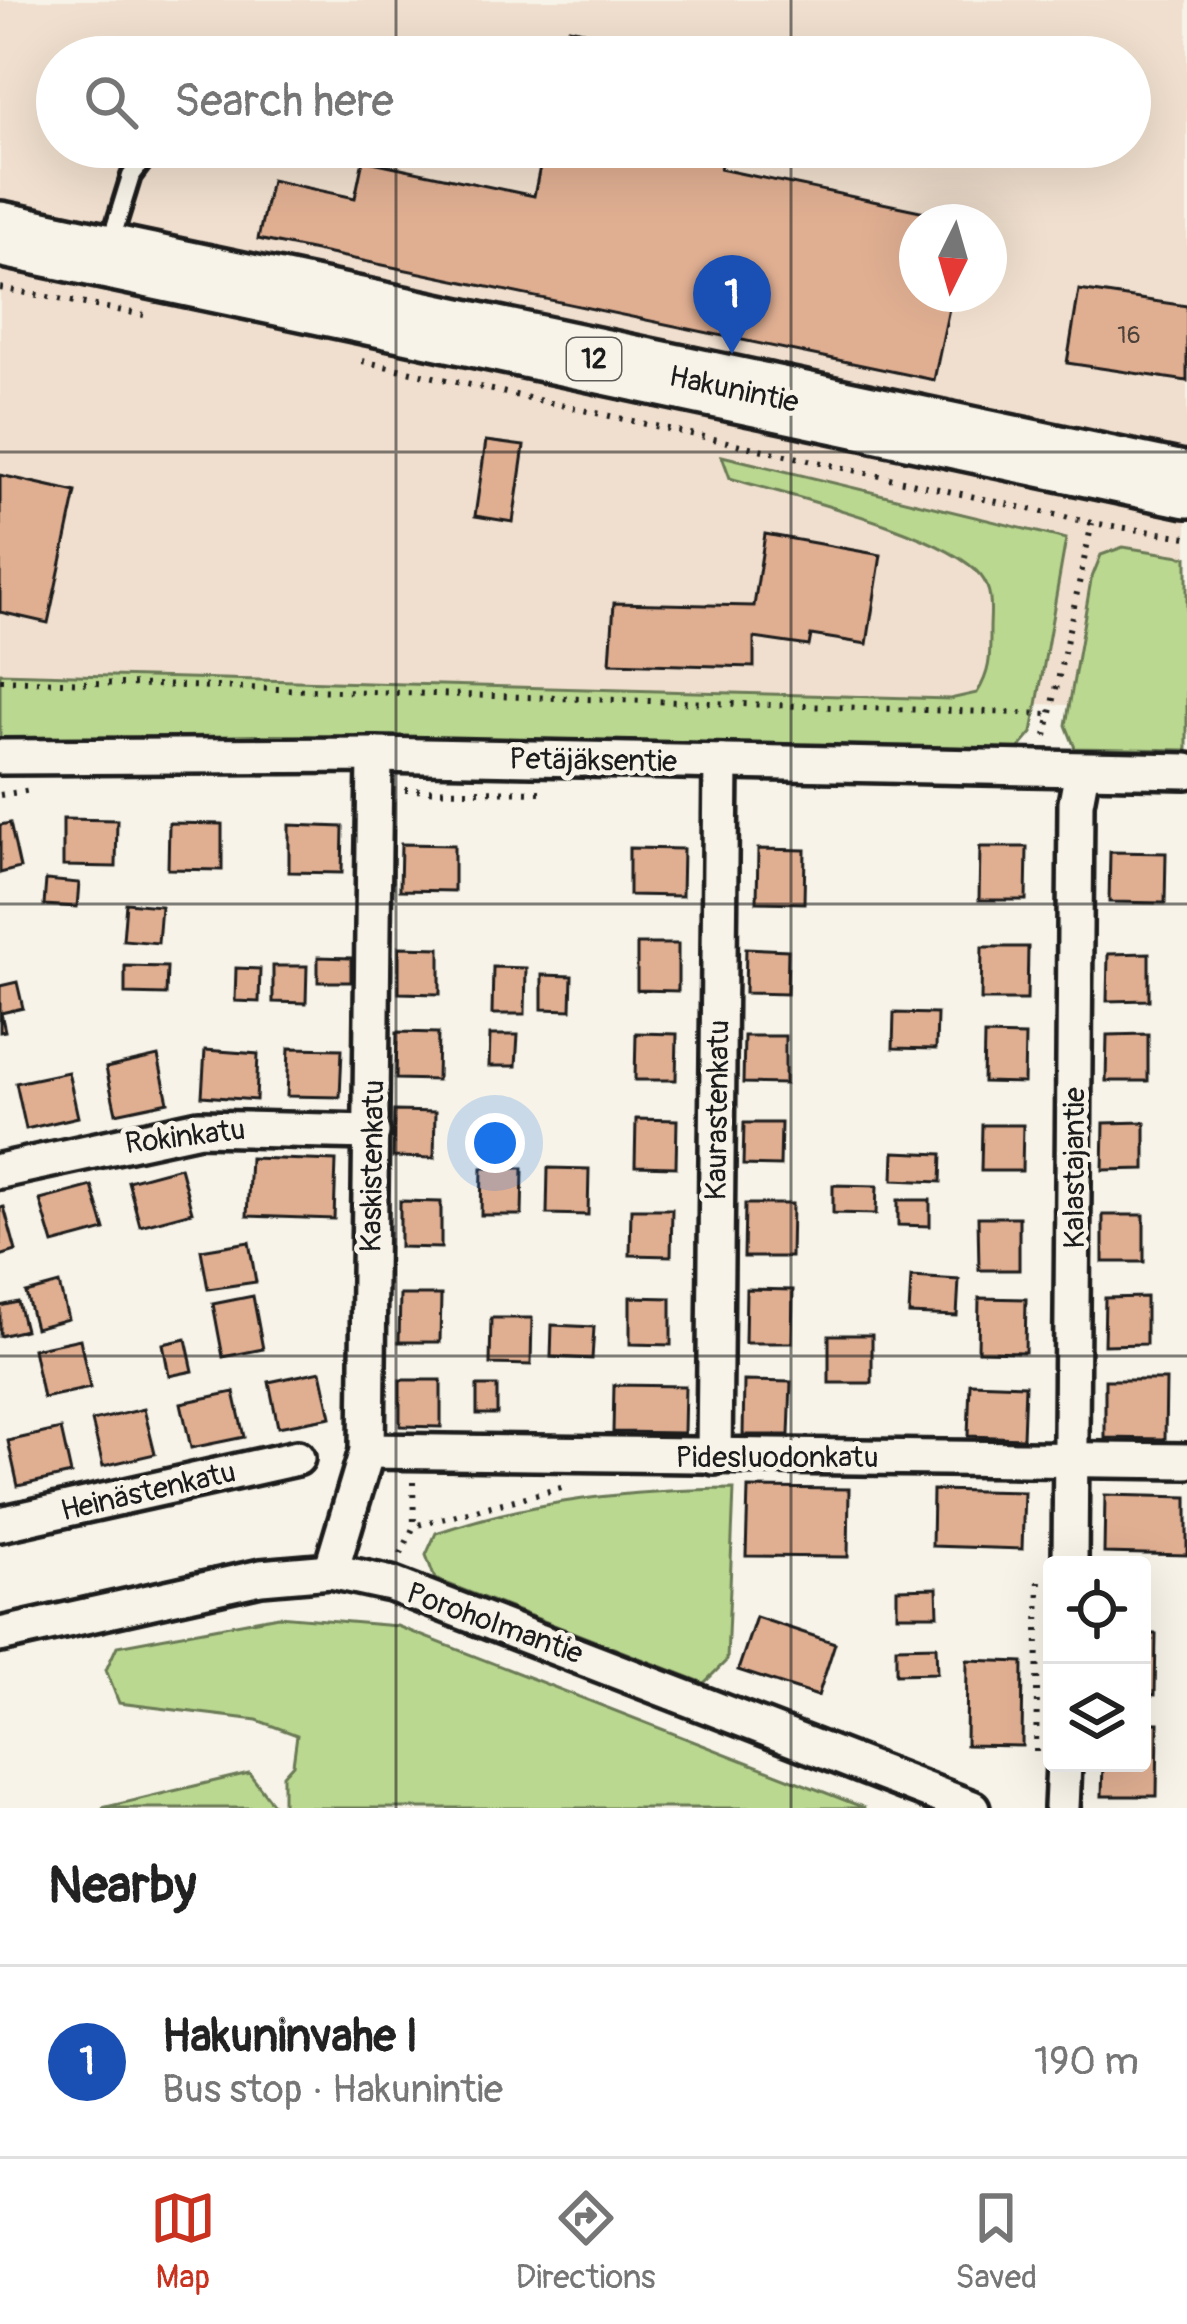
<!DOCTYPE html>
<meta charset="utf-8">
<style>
:root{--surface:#fff;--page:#f2f2f2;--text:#222;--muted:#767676;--line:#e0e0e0;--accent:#c8321e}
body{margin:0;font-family:Pangolin,sans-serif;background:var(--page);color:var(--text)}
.controls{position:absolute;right:36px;bottom:36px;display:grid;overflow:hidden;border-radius:12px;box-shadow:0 12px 48px #0002}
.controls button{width:108px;height:108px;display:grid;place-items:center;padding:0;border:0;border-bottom:3px solid var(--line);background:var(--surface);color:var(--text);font:60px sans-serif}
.compass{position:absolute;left:899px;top:204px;width:108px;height:108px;border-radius:50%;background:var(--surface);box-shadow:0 12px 48px #0002;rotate:185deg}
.you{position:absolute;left:495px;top:1143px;width:42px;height:42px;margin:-30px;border:9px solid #fff;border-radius:50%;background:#1a73e8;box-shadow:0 0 0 18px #1a73e833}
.badge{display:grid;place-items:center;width:78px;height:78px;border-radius:50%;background:var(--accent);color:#fff;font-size:39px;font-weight:700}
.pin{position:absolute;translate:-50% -99px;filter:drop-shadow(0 3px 6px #0008)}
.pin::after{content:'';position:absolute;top:63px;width:42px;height:36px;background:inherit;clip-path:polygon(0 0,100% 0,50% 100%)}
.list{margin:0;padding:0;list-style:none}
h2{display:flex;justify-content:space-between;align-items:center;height:156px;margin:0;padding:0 48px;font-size:51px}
h2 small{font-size:39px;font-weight:400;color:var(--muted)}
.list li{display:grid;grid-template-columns:78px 1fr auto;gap:36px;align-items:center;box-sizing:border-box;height:192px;padding:0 48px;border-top:3px solid var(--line)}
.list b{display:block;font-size:45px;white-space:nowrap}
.list p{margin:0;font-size:39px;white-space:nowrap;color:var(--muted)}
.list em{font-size:39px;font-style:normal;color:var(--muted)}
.icon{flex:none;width:66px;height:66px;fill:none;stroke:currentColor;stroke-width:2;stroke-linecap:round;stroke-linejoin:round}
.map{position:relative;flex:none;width:1187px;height:1808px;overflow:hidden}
.search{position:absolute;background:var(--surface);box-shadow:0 12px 48px #0002;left:36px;right:36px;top:36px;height:132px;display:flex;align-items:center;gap:30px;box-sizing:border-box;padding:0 42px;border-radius:66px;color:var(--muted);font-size:45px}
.sheet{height:348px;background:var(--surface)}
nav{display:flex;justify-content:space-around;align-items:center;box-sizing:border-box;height:168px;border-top:3px solid var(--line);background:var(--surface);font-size:33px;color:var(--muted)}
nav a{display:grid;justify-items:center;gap:6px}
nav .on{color:var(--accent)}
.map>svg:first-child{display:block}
.built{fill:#f0dfce;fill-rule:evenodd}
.green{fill:#bad890;stroke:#6b7a56;stroke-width:3}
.building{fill:#e0af92;stroke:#1c1c1c;stroke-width:3}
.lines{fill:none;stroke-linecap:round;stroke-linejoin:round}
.lane-casing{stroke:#1c1c1c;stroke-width:26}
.street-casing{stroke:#1c1c1c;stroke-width:42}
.highway-casing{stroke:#1c1c1c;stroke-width:72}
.path{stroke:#1c1c1c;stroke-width:6;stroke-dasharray:3 9;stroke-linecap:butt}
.lane{stroke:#f7f3e8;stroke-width:16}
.street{stroke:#f7f3e8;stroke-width:33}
.highway{stroke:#f7f3e8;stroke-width:63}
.grid{fill:none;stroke:#1c1c1c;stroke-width:3;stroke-opacity:0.55}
.labels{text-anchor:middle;stroke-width:10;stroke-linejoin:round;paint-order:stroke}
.number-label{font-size:24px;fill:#4d413a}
.shield{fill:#f7f3e8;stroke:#5e5c59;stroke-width:3}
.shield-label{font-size:27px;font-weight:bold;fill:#1c1c1c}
.street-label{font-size:30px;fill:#1c1c1c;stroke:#f7f3e8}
</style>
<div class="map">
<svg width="1187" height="1808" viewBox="0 0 1187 1808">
<rect width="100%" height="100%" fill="#f7f3e8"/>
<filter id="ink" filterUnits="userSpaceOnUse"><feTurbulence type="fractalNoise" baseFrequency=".00833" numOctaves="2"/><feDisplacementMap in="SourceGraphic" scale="24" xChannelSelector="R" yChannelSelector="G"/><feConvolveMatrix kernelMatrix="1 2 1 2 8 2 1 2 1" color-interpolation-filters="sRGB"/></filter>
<g filter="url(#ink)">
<path class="built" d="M0,0h1187v750l-112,-2 -9,-23 2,-20 -1068,-32zM57,57h1073v90h-1073zM917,222h72v72h-72z"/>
<g class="green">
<path d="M722,456l344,83 -34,194 -16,19 -753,-16 -263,4v-67l950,26 27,-6c14,-22 13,-38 13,-63 0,-17 4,-38 -9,-54 -36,-44 -192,-80 -251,-98z"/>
<path d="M1123,547l64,10v193l-112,-2 -9,-23 25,-145 10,-25z"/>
<path d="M734,1489l-7,171 -23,23 -269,-104 -9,-24 10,-22c98,-33 195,-43 298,-44z"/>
<path d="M278,1616l119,10 468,182h-582v-33l10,-11 4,-29 -40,-15 -138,-17 -13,-33 11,-24z"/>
<path d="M249,1773l27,35h-174z"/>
</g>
<g class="building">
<path d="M569,28l136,29h-142z"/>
<path d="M544,147h181l-5,22 248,52 -51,1v72h35l-18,86 -676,-141 13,-59 84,18 8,-38 171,36z"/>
<path d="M1079,290l108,16v75l-120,-18z"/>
<path d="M486,441l38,5 -11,76 -38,-6z"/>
<path d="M0,475l76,17 -28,131 -48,-11z"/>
<path d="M765,534l116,21 -14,89 -56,-9 -2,11 -55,-8v29l-144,-4 4,-60 140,3z"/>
<path d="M63,819l54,1 -1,47 -53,-1z"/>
<path d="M10,823l10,45 -20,5v-48z"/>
<path d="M169,823l53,1v46l-54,-1z"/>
<path d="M289,825l54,2 -1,46 -53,-1z"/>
<path d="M401,844l53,1v46l-54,-1z"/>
<path d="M980,847h47l-1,53h-47z"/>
<path d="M629,848l54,1 -1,47 -53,-1z"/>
<path d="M758,849l47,1 -1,53 -47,-1z"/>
<path d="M1110,852l56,1 -1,50 -56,-1z"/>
<path d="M46,880l33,3 -2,24 -33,-2z"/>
<path d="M126,903l35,3 -3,37 -35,-3z"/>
<path d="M637,944h41v47l-41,-1z"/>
<path d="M399,947l41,1v46l-41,-1z"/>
<path d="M982,947h46l-1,53h-46z"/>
<path d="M746,948l42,2 -1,44 -42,-1z"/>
<path d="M1149,953v47l-42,1 1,-47z"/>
<path d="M318,957l33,1v24h-33z"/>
<path d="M125,966l42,1 -1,28 -41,-1z"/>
<path d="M273,966h34l-1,37 -33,-1z"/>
<path d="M493,967l33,1 -1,46h-33z"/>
<path d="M236,968l24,1 -1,33 -24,-1z"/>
<path d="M542,975l30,1 -1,34 -29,-1z"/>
<path d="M17,982l6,26 -22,5 4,18 -5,1v-46z"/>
<path d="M894,1013l43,1 -1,35 -43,-1z"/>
<path d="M397,1032l41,1 -1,47 -41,-1z"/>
<path d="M636,1033l41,1 -1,46h-41z"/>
<path d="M1148,1034v47h-42l1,-46z"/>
<path d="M490,1035h28l-2,31h-27z"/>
<path d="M984,1035l41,1 -1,47 -41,-1z"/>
<path d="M744,1036h41v48l-42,-1z"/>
<path d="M289,1048l53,1 -2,48 -53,-1z"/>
<path d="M205,1050l53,4 -2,46 -54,-4z"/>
<path d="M158,1056l10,46 -52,11 -10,-45z"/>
<path d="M68,1072l10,45 -52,12 -10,-46z"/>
<path d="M394,1111l41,1 -1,46 -41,-1z"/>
<path d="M636,1119l41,1 -1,47 -41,-1z"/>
<path d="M1145,1122v47l-42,1 1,-47z"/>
<path d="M744,1123h37l-1,43 -37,-1z"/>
<path d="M982,1125h41l-1,46h-41z"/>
<path d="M894,1152l48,2 -1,28 -48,-2z"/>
<path d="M250,1158l86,3 -2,58 -87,-3z"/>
<path d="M180,1167l12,45 -52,14 -12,-45z"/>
<path d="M482,1168h41l-1,47h-41z"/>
<path d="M548,1168l41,1 -1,46 -41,-1z"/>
<path d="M833,1185l44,1 -1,28 -43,-1z"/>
<path d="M92,1186l13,44 -52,14 -13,-44z"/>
<path d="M898,1200h32v26l-32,-1z"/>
<path d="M400,1201l41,1v46l-41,-1z"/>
<path d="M745,1204h47l-1,53h-47z"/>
<path d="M4,1207l12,44 -16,5v-48z"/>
<path d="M631,1209h41l-1,47 -41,-1z"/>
<rect x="1103" y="1215" width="41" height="47"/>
<path d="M978,1217h41v53h-40z"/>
<path d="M249,1242l7,40 -48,7 -7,-39z"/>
<path d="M911,1277l48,3 -2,36 -48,-2z"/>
<path d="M59,1284l9,35 -33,9 -9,-35z"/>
<path d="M746,1289l47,1 -1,53h-47z"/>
<path d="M400,1295h41l-1,47h-41z"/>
<path d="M253,1296l10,53 -40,8 -10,-53z"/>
<path d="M630,1297l41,1v47l-41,-1z"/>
<path d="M1146,1297v47l-42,1 1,-47z"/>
<path d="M979,1298l47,1 -1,53 -47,-1z"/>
<path d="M18,1302l7,28 -25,6v-30z"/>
<path d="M491,1318h41l-1,47 -41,-1z"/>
<path d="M552,1325l42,2 -2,32 -41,-2z"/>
<rect x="829" y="1335" width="43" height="48"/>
<path d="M80,1339l10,49 -47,10 -10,-49z"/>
<path d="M186,1339l7,32 -24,5 -6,-32z"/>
<path d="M321,1371l10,46 -53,10 -9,-45z"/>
<path d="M400,1380h41v47l-41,-1z"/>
<path d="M1105,1380h61l-1,59 -60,-1z"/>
<path d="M744,1381l47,1 -2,53h-46z"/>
<path d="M970,1383l55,2 -2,53 -55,-2z"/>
<path d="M614,1385l71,1 -1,47 -71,-1z"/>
<rect x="477" y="1386" width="20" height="28"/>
<path d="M234,1392l10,45 -53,11 -10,-45z"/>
<path d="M144,1409l11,45 -52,12 -11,-45z"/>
<path d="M61,1429l10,45 -53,12 -10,-45z"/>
<path d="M748,1488l101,1 -1,68 -102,-1z"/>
<path d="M933,1490l91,2 -2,57 -90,-3z"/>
<path d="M1105,1495l82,2v58l-83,-2z"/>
<path d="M937,1588l1,27h-41v-26z"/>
<path d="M756,1617l79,26 -17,53 -80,-26z"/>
<path d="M1142,1634h14l-1,61 -13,-1z"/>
<path d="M936,1646l1,27 -41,1v-27z"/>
<path d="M967,1660l56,2 -1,84 -56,-1z"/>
<path d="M1142,1723h16l-1,73h-55l1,-33h39z"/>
</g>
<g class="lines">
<g class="lane-casing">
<path id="lane" d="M109,247l22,-71 22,-29"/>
</g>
<g class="street-casing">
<g id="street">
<path d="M0,757l375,-2 812,16"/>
<path d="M0,1171l199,-43 173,4"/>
<path d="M367,1451l820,10"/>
<path d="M714,1457l7,-695"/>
<path d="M0,1524l297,-66"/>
<path d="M1070,1565l6,-762 6,-32"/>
<path d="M331,1571l36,-120 8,-696"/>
<path d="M0,1635l261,-58 70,-6 60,13 581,224"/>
<path d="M1062,1808l2,-45"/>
</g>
</g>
<g class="highway-casing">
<path id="highway" d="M0,234l1187,251"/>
</g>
<g class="path">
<path d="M0,288l144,27"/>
<path d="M362,361l730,162 95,14"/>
<path d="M0,680l1050,34"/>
<path d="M1046,736l46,-213"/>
<path d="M405,790l137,2"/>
<path d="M0,795l32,-5"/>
<path d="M413,1482l1,44"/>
<path d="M401,1554l13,-28 155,-40"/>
<path d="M1036,1752l3,-179"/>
</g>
<use href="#lane" class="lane"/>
<use href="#street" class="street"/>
<use href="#highway" class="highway"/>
</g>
</g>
<path class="grid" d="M396,0v57M791,0v57M396,147v1661M791,147v1661M0,452h1187M0,904h1187M0,1356h1187"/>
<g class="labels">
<g class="number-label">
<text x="1129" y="343">16</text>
</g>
<rect class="shield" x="567" y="338" width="54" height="42" rx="9"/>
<g class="shield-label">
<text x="594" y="368">12</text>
</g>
<g class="street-label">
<text transform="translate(734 389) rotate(12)" y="10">Hakunintie</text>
<text transform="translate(593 760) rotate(1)" y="10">Petäjäksentie</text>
<text transform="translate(717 1110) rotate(-89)" y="10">Kaurastenkatu</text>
<text transform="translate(185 1136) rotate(-7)" y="10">Rokinkatu</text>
<text transform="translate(372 1166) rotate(-89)" y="10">Kaskistenkatu</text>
<text transform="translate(1074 1168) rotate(-90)" y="10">Kalastajantie</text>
<text x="777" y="1467">Pidesluodonkatu</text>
<text transform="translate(148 1491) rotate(-13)" y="10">Heinästenkatu</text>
<text transform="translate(495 1623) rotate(20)" y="10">Poroholmantie</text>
</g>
</g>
</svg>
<div class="controls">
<button><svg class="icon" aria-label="locate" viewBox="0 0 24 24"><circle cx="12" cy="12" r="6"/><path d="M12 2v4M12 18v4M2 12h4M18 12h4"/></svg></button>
<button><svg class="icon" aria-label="layers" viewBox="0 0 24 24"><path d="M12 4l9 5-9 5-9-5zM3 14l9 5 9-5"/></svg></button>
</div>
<svg class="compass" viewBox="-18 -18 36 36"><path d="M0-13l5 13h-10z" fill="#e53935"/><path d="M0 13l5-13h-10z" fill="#767676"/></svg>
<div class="you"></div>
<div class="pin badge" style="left:732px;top:354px;background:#1a4fb4">1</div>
<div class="search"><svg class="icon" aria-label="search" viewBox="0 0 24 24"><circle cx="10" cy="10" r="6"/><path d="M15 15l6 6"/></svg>Search here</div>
</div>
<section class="sheet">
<h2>Nearby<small></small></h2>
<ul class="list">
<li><span class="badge" style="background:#1a4fb4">1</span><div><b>Hakuninvahe I</b><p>Bus stop · Hakunintie</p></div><em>190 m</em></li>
</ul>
</section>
<nav>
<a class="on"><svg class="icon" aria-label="map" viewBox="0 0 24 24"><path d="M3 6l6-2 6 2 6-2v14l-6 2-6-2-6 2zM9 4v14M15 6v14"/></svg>Map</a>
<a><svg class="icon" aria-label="directions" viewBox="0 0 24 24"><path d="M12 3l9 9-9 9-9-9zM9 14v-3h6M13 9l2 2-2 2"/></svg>Directions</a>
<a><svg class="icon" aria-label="saved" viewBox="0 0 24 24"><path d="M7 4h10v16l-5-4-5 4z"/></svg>Saved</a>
</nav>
